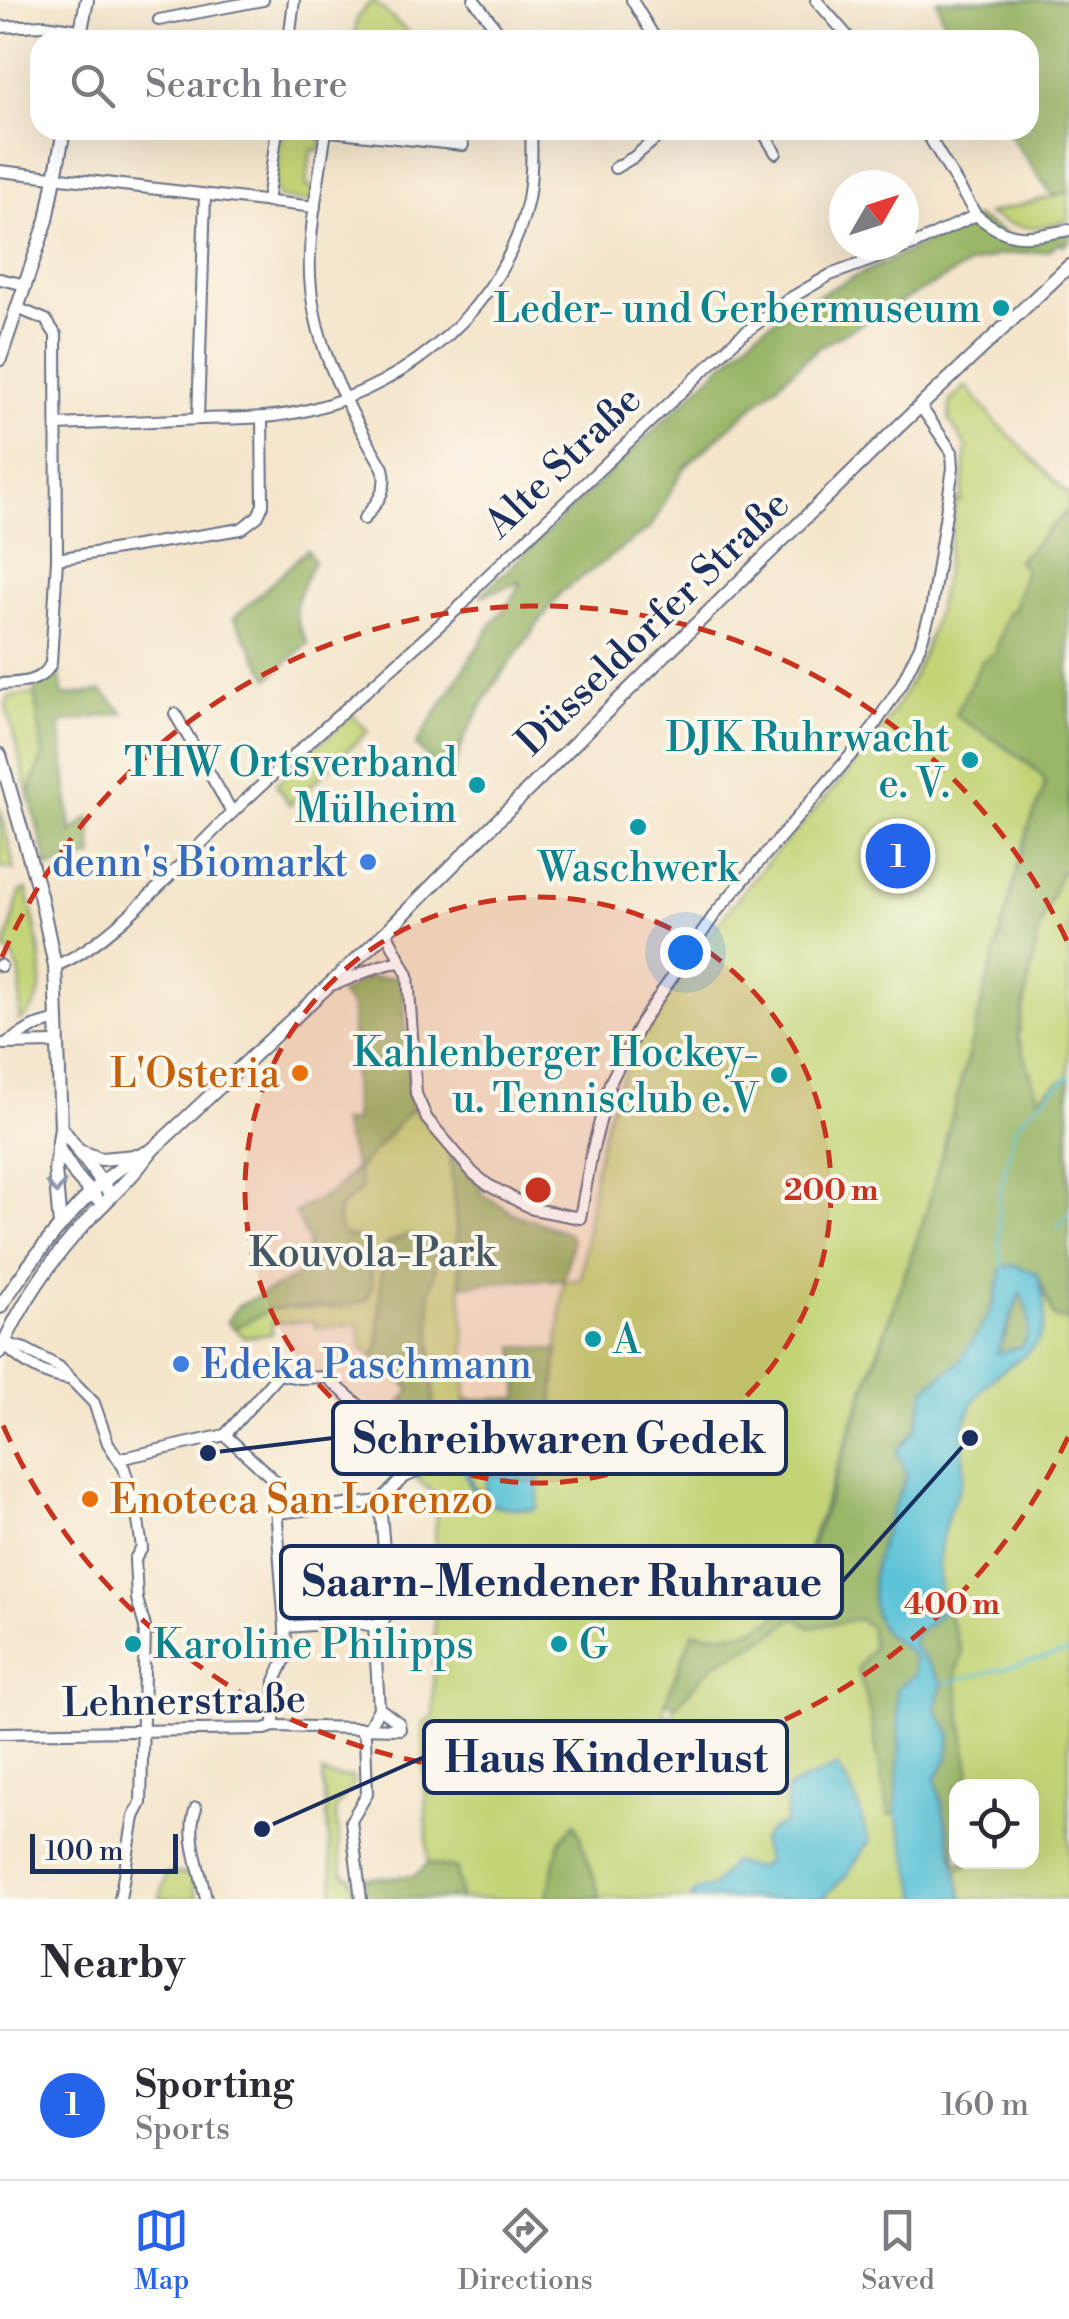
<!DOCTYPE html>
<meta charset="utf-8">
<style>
:root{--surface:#fff;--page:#f7f7f7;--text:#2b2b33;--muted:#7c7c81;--line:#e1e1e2;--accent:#2563eb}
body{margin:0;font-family:"Libre Bodoni",serif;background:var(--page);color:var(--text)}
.controls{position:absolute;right:30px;bottom:30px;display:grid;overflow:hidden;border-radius:20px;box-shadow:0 10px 40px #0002}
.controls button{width:90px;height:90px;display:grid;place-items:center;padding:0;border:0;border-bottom:2px solid var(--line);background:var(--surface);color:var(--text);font:50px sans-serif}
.compass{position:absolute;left:829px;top:170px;width:90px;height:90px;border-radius:50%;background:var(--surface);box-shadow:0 10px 40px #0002;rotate:51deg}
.scale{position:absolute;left:30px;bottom:25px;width:148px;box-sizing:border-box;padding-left:10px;border:5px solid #1b2f5e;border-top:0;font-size:28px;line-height:35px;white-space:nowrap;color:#1b2f5e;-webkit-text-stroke:8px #fbf7ec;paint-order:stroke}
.you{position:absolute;left:685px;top:952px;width:35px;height:35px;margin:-25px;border:8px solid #fff;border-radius:50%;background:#1a73e8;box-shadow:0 0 0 15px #1a73e833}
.badge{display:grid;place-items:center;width:65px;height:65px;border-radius:50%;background:var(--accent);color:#fff;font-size:32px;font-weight:700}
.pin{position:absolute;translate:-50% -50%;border:5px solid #fff;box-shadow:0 2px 10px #0006}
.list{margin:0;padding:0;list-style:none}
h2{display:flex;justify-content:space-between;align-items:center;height:130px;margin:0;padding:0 40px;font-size:42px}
h2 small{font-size:32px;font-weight:400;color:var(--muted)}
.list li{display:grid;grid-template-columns:65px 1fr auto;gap:30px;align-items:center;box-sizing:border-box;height:150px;padding:0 40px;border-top:2px solid var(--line)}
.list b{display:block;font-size:38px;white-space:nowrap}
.list p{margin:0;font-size:32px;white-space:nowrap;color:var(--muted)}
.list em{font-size:32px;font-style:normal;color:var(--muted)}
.icon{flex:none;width:55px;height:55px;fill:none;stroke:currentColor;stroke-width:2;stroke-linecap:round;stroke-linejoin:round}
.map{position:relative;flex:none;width:1069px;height:1899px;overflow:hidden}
.search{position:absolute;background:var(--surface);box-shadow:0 10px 40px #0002;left:30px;right:30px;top:30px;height:110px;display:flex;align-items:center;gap:25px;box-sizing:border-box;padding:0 35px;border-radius:30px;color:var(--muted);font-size:38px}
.sheet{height:280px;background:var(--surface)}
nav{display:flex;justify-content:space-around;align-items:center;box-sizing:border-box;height:140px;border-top:2px solid var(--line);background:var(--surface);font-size:28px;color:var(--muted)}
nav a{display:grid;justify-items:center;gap:5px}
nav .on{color:var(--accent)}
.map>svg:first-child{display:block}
.green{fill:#c3d477;stroke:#6f826a;stroke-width:2.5;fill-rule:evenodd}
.forest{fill:#9ab668;stroke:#5a7263;stroke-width:2.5}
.water{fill:#5ac2d7;stroke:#3a789a;stroke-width:2.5;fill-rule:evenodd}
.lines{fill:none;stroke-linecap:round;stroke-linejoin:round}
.stream{stroke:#5ac2d7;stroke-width:2.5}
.minor-casing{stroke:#676f84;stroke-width:14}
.major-casing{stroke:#676f84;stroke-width:16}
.minor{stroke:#fff;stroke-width:10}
.major{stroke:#fff;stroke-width:12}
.oneway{stroke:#8d97ae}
.ring{fill:none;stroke:#c8321e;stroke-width:5;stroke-dasharray:18 12}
.culture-dot{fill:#0f9aa8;stroke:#fbf7ec;stroke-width:4}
.shop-dot{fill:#3f7fe0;stroke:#fbf7ec;stroke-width:4}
.food-dot{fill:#e8710a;stroke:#fbf7ec;stroke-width:4}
.labels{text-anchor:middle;stroke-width:8;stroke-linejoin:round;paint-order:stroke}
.culture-label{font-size:40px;fill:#0d838f;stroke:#fbf7ec;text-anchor:end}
.street-label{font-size:40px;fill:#1b2f5e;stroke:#fbf7ec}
.shop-label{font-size:40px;fill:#366cbe;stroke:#fbf7ec;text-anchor:end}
.food-label{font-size:40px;fill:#c56008;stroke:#fbf7ec;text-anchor:end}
.park-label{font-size:40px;fill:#455864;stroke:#fbf7ec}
.centre{fill:#c8321e;stroke:#fbf7ec;stroke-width:5}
.ring-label{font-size:30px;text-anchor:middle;font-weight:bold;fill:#c8321e;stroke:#fbf7ec;stroke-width:8;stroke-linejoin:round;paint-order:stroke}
.leader{fill:none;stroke:#1b2f5e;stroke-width:4}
.callout-dot{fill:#1b2f5e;stroke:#fbf7ec;stroke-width:4}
.callout{fill:#fbf7ec;stroke:#1b2f5e;stroke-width:4}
.callout-label{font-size:42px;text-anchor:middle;font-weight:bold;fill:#1b2f5e}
</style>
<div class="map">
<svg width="1069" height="1899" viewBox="0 0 1069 1899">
<rect width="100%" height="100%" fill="#fbf7ec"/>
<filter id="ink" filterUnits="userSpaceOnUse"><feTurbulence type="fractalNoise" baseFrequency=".01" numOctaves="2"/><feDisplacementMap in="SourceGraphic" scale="20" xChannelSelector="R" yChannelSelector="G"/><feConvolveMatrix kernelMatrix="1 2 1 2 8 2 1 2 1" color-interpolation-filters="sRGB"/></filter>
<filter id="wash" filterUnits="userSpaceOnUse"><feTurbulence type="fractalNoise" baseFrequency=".0048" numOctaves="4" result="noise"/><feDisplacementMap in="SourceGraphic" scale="40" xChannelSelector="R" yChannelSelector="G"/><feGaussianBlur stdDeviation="2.25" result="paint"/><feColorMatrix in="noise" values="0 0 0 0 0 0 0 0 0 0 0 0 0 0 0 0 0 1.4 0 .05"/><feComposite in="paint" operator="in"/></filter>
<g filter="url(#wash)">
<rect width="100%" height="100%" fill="#f4e5cb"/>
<g class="green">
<path d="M372,0l45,40h-63l3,-22z"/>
<path d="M288,132l29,3 5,6 -3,10 -8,-1 -5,37 9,1 -3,10 -5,4 -27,-4 -6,-9 7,-53z"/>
<path d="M1069,192v28c-36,9 -49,12 -82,-6z"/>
<path d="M966,386l29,35 74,74v14l-51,51 7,8 -12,45 -5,-1 -13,42 -39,61c16,10 85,52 89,67 1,5 -13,36 -16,44l-103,387 -135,386 37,-51 241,-789v1140h-519l5,-36 -8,36h-87l-3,-30 -29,-6 -5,-141 10,-5 3,-221 -21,-19 7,-2 15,-17 -2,-14 -45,-26 21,-29 -50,-43 -2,-22 -44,4 -1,-7 -42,2v11l-28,3 -17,-15 10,-15 68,-35 3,-32 -13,-28 36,-19 81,-85 38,45 15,186 1,81 84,9 14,-149 17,-1c9,-71 13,-141 43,-207 27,-60 79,-131 121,-183 56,-69 124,-127 165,-207 30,-57 37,-120 46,-183l5,3 6,-54 -18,-28 1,-19zM693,1633l35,4 -47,29 -10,54 -8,-9zM956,1786h76v76h-76z"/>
<path d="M35,694l8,62 -14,37 -23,-87 3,-9z"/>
<path d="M352,714l16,17 -78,74 -14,-21z"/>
<path d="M0,808l15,62 -15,-3z"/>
<path d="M27,890c7,35 33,110 -8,131 1,-23 8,-56 -14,-71l15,-58z"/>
<path d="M322,1773l14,5 16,-1 1,8 -18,25 8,64 8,3 5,22h-21z"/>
<path d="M166,1873l26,1 5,25h-37z"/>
</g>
<g class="forest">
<path d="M937,0h132v192l-16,4 -47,-66h23v-90h-80z"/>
<path d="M975,217l43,23 51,-8v10l-5,3 -4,-3 -12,9 -49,4 -29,9 -151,83 -135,121 -33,59 -90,65 -70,97 -27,49 -14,43 -34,-36 76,-121 23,-29 5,-13 -40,14 278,-265c68,-46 145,-74 217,-114z"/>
<path d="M1069,509v361l-9,3 -21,57 -21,106 20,61 31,-21v245l-15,-4 -17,-44 -39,9 -3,19 -16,31 -21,31 -32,25 -10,41 -19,23 11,22c-17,42 -54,116 -24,157 7,9 21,16 30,25l1,19 -19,14 4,54 -4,69 -7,4 -23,-121 -9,-26 15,-21 -2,-21 -12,-8 -48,9 -16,-11 -19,16 -61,31 -38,41 -11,-3 28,-70c47,6 82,0 105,-46l128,-373 103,-387c3,-8 17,-39 16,-44 -4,-16 -73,-56 -90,-67l27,-54 13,-7 13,-43 5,1 12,-43 -7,-8z"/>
<path d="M307,550l7,11c-15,34 -29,47 -6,82l-39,35 -35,-60z"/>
<path d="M59,671l4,25 39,-5 22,22 -64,10 11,109 19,-15 3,39 -45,12 -19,-75 14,-37 -9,-67z"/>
<path d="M402,977l10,131 -55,62 5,19 -22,18 -3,15 7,13 26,6 2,46 -6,14 -24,6 -70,2 -37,19 -8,-6 10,-15 68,-35 3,-32 -13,-28 36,-19 25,-23 -15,-48h13l-2,-114 -12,-14 26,-16z"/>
<path d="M450,1153l32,34 -1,6 33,21 54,19 4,8 -8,39h-45l-58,5z"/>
<path d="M409,1234l30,17 -9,42 5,151 -28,-25 -1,-23 5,-7 -38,-32 5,-7 4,-98 5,-8z"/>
<path d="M1020,1292c10,19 13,34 3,54l-27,7 10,-18z"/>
<path d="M515,1346l43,4 -8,80 -84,-9 -1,-21 54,-2z"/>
<path d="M947,1610l15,43 -6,21 15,112h-15v76h17l-17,11 -20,-95 11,-18 4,-26 -16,-26 8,-24 -30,-40 2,-10 16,-11 11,-12z"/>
<path d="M575,1823l26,75 -54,1 12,-57z"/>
<path d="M428,1863l29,6 3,30h-93l-3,-21 51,-2z"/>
</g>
<g class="water">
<path d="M1014,1265l23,8c32,101 -44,72 -69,142 -8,23 -3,39 -5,61 -1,11 -10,25 -14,36 -12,38 -12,59 -7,99l-11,12 -16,11 -2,10 30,40 -8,24 16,26 -4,26 -11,18 27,121h-44l-23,-87 4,-69 -4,-54 18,-14v-19c-9,-9 -23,-16 -30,-25 -31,-41 7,-115 23,-157l-10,-22 19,-23 10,-41 32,-25 21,-32 16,-30 7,-33zM1020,1293c11,18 12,34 3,53l-26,7z"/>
<path d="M469,1419l1,21 28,-4 46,7 -7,64 -5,3c-13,-2 -37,-2 -48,-9 -26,-17 -20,-52 -20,-80zM465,1445l23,8 3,6 -6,35 -12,-8 -6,-26 2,-10z"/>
<path d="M838,1766l18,34 13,42 -23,34 -24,23h-132l5,-8 17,-4 20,-25 24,6 11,-5 -6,-22 8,-10 16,-7 2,-36z"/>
</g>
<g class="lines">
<g class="stream">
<path d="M1057,1230l12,-17"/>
<path d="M1004,1270l-5,-26v-47l15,-66 7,-12 48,-43"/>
<path d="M469,1419l36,3"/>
<path d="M944,1683l125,-31"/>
</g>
</g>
</g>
<g filter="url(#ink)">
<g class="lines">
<g class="minor-casing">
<g id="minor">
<path d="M474,0l31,40"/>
<path d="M632,0l24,40"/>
<path d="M816,0l35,40"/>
<path d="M159,20l104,-20"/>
<path d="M0,27l44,-2 36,5"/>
<path d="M289,40l5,-40"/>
<path d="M320,130l143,15"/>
<path d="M762,130l14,23"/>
<path d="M925,130l51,85c36,29 51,22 93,15"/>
<path d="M326,131c-6,40 -14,81 -16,122 -4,80 34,149 73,215 6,22 -6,34 -19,51"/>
<path d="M615,168l19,-11 32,-27"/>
<path d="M0,171l315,36"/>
<path d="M267,202l10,-72"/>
<path d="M0,279l26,6"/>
<path d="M198,419l7,-224"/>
<path d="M57,425c48,-2 96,-4 145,-6 35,-1 71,0 106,-9 102,-25 199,-105 220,-211 4,-23 4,-46 3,-69"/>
<path d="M57,559l184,-30 17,-13 5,-11 -1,-87"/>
<path d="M0,684c19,-1 43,-1 51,-21l6,-104 -1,-224 -10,-15 -29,-12"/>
<path d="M175,714l57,98"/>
<path d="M386,932l22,43 8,119 11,25 46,54 15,12 45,24 47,9 12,-66 18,-69 31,-60 76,-112 151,-176 33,-50 19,-39 11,-36 22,-142 -1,-16 -31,-45"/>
<path d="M0,965l1,1"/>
<path d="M55,966c58,-22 130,-109 178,-154 76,-72 155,-140 232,-210l15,-19 258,-245 51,-39 41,-24 85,-31 61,-29"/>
<path d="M327,986c28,-6 45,-22 74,-24"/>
<path d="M8,1042l25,-15 24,-7"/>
<path d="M0,1044l57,-1"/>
<path d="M0,1342l25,7 34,18 35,36 14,40 16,25 12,39 6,41 -7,11 2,40 8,28 -4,176 -7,14 -14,82"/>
<path d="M6,1346c17,17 39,30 63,33"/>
<path d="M225,1435l49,45 13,175 -12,26 -1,45"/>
<path d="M119,1459l106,-24 54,-61 21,4 26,-1 49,42 30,4 27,22 1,8 -15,18 -15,7 -23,23 9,110 -6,10 -9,5 5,82 -11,21"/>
<path d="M277,1513l103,-12"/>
<path d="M285,1627l69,-5 20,4"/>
<path d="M360,1729l5,7 2,58 -16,27 10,78"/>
<path d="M0,1733l265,-4 9,-3 126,3 -1,-6 -20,-15"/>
<path d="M196,1808c-11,26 5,65 10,91"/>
</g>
</g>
<g class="major-casing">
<g id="major">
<path d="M79,40l8,-40"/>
<path d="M0,359l47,-139 17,-90"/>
<path d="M0,755l40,140 15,71 6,161 -6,43 5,56"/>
<path d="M61,1127l47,64"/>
<path d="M58,1148l18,28 20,22"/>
<path d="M79,1151l22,8 34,-3"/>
<path d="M0,1307c32,-49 96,-135 152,-157"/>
<path d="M0,1352c20,-47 52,-94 88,-132 22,-23 45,-43 64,-70l234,-218 209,-209 302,-295 172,-162"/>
</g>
</g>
<use href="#minor" class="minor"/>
<use href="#major" class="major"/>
</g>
<defs><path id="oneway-chevron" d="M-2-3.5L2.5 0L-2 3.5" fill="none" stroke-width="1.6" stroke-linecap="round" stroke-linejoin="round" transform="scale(2.5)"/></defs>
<use class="oneway" href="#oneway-chevron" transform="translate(56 1187) rotate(87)"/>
</g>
<circle cx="538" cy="1190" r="293" fill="#c8321e" fill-opacity=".12"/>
<g class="ring">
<circle cx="538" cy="1190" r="293"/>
<path d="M1068 1437A585 585 0 0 1 2 1423M2 957A585 585 0 0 1 1068 943"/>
</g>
<g class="culture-dot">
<circle cx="1001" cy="308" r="10"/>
<circle cx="970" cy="760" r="10"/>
<circle cx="477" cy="785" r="10"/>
<circle cx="638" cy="827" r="10"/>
<circle cx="779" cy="1075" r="10"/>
<circle cx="593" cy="1339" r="10"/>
<circle cx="133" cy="1644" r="10"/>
<circle cx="559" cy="1644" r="10"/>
</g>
<g class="shop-dot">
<circle cx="368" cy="862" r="10"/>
<circle cx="181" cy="1364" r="10"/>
</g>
<g class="food-dot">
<circle cx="300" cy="1073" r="10"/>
<circle cx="90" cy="1499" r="10"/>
</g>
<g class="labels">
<g class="culture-label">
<text x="981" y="322">Leder- und Gerbermuseum</text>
<text x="950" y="751">DJK Ruhrwacht<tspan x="950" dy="46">e. V.</tspan></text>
<text x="457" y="776">THW Ortsverband<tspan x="457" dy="46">Mülheim</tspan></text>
<text x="638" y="881" text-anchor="middle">Waschwerk</text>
<text x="759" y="1066">Kahlenberger Hockey-<tspan x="759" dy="46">u. Tennisclub e.V</tspan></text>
<text x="613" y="1353" text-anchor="start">A</text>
<text x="153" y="1658" text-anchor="start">Karoline Philipps</text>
<text x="579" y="1658" text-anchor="start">G</text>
</g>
<g class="street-label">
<text transform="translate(562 461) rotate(-44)" y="14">Alte Straße</text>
<text transform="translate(652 622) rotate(-44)" y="14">Düsseldorfer Straße</text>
<text transform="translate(184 1700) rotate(-1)" y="14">Lehnerstraße</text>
</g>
<g class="shop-label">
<text x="348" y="876">denn's Biomarkt</text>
<text x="201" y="1378" text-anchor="start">Edeka Paschmann</text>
</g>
<g class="food-label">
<text x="280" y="1087">L'Osteria</text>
<text x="110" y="1513" text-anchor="start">Enoteca San Lorenzo</text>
</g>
<g class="park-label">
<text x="372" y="1266">Kouvola-Park</text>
</g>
</g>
<circle cx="538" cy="1190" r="15" class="centre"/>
<g class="ring-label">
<text x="831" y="1200">200 m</text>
<text x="952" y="1614">400 m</text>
</g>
<path class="leader" d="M208 1453L333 1438M970 1438L842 1582M262 1829L424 1757"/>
<g class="callout-dot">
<circle cx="208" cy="1453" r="10"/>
<circle cx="970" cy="1438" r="10"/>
<circle cx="262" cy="1829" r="10"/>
</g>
<g class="callout">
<rect x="333" y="1402" width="453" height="72" rx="10"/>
<rect x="281" y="1546" width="561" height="72" rx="10"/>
<rect x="424" y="1721" width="363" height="72" rx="10"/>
</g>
<g class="callout-label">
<text x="559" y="1453">Schreibwaren Gedek</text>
<text x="562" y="1596">Saarn-Mendener Ruhraue</text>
<text x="606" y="1772">Haus Kinderlust</text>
</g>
</svg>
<div class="controls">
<button><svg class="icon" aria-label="locate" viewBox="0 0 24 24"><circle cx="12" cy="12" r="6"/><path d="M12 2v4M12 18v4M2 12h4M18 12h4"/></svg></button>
</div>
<svg class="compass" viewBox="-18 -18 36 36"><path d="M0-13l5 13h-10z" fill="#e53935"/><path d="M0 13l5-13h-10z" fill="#7c7c81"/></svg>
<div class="scale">100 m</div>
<div class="you"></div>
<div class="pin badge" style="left:898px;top:856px">1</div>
<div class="search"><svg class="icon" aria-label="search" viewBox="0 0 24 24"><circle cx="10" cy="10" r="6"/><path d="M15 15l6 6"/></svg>Search here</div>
</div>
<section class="sheet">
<h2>Nearby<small></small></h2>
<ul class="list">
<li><span class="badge">1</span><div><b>Sporting</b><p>Sports</p></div><em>160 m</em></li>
</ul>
</section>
<nav>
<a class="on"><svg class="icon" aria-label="map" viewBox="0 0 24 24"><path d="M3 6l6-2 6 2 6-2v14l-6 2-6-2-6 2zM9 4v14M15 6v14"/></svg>Map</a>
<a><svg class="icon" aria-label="directions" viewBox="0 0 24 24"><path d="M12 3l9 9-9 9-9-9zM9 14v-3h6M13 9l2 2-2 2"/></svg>Directions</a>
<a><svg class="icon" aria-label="saved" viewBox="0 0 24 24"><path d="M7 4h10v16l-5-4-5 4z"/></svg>Saved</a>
</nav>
